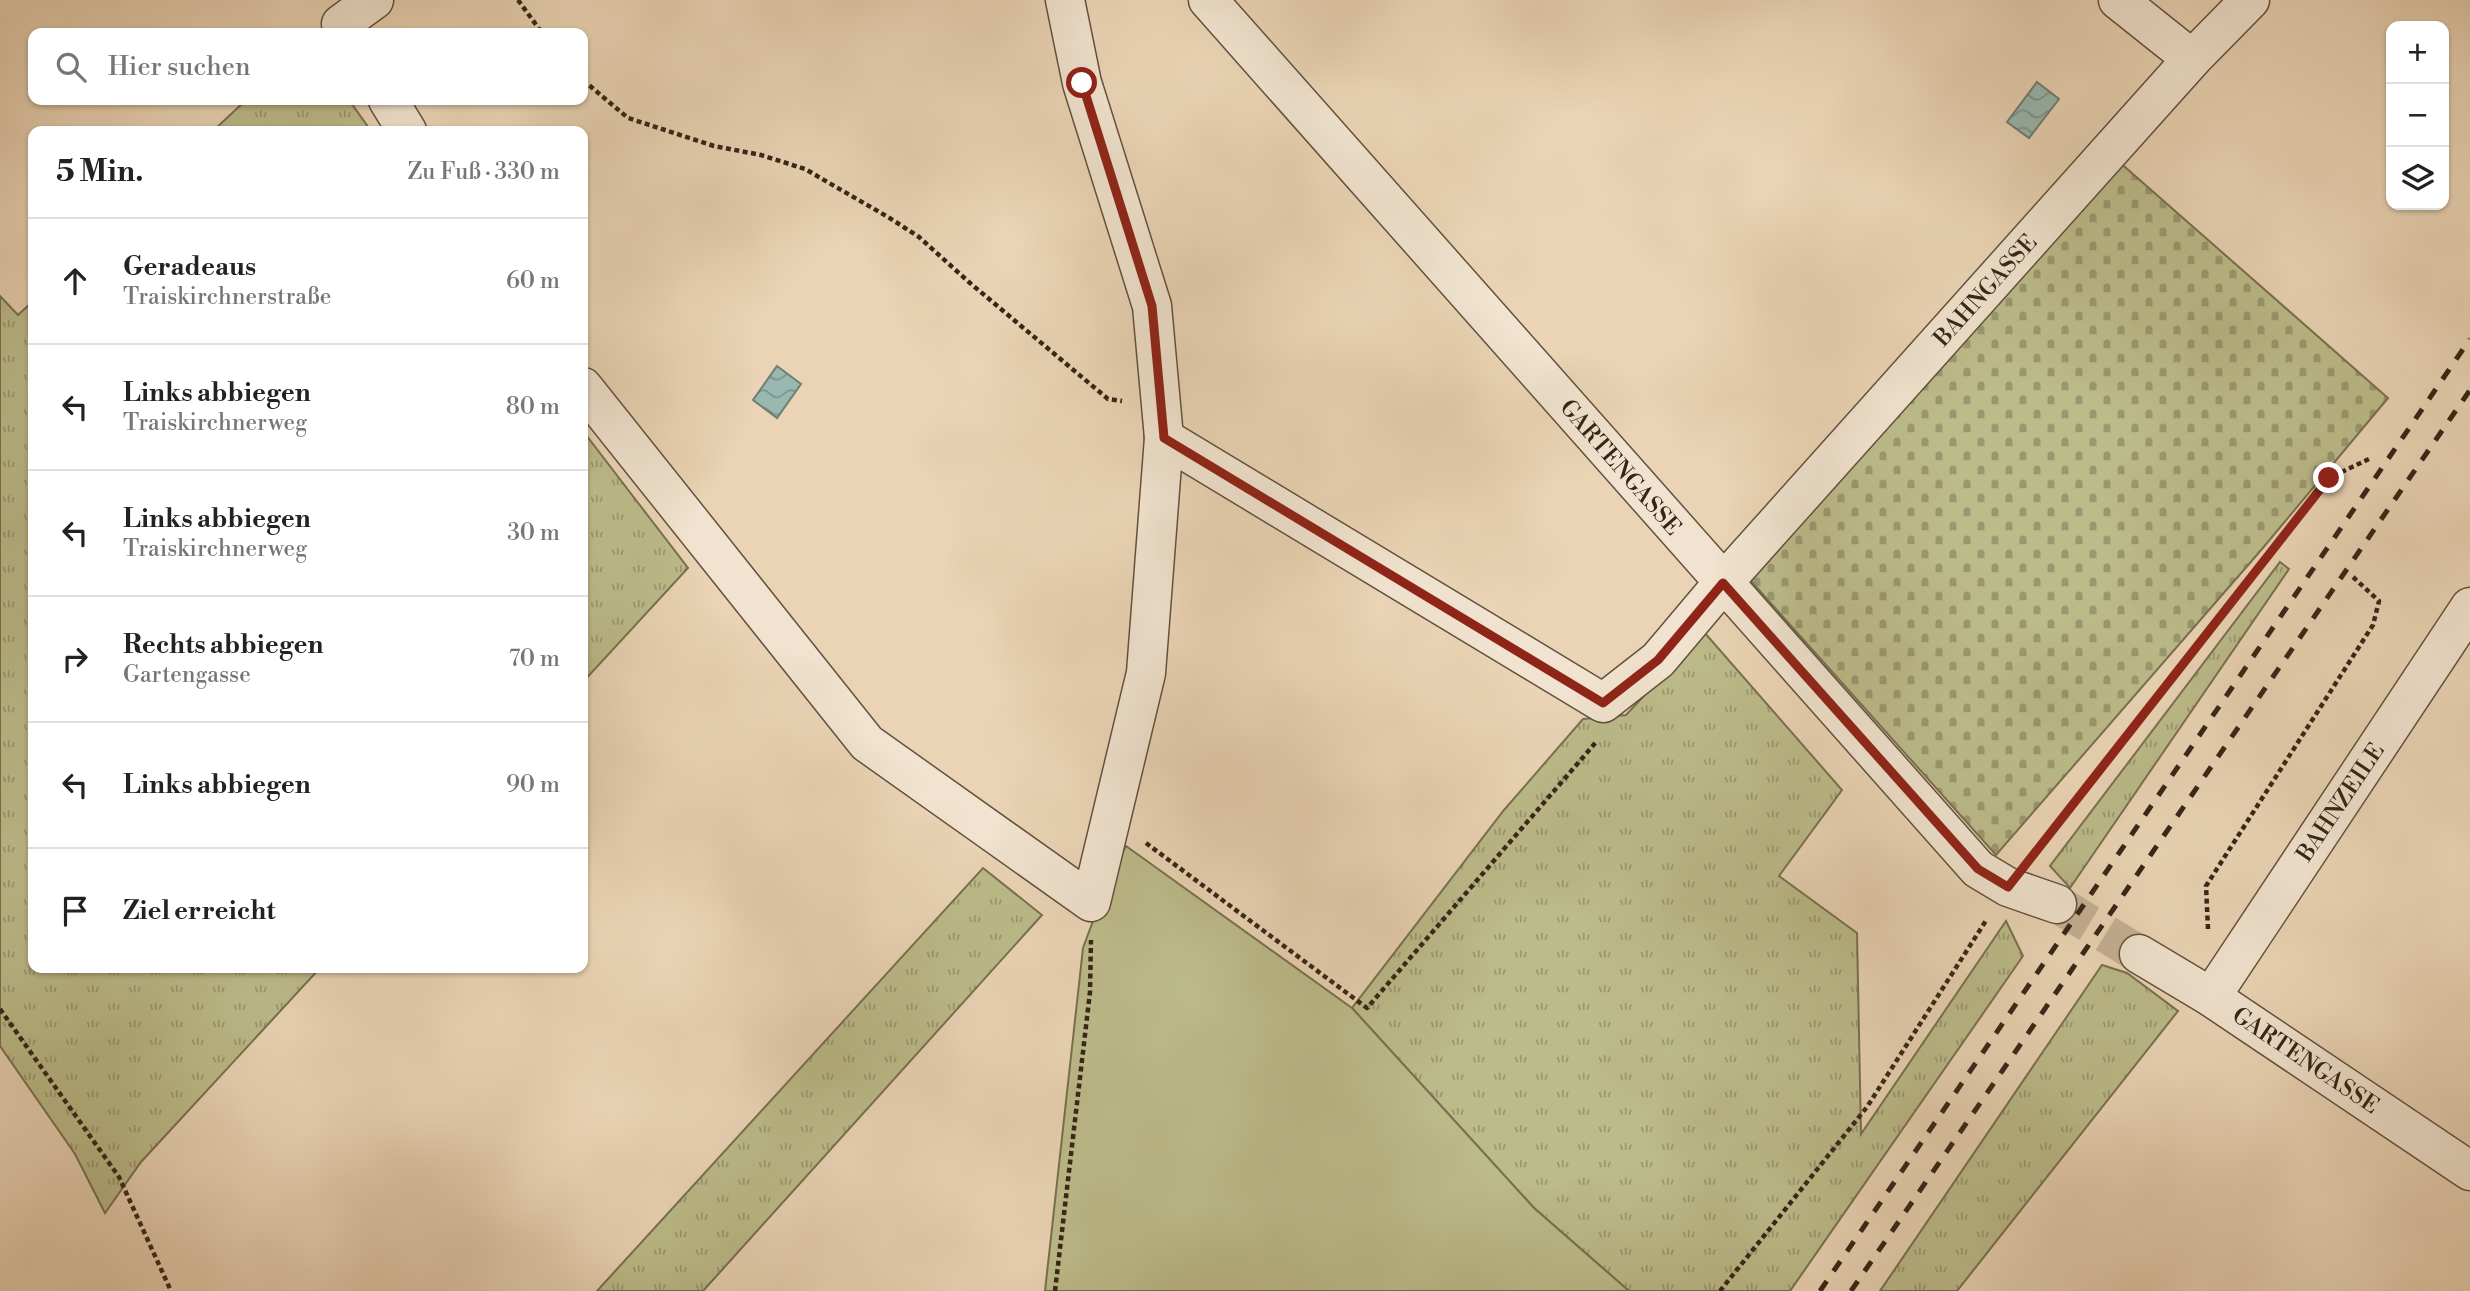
<!DOCTYPE html>
<html lang="de">
<meta charset="utf-8">
<style>
:root{--surface:#fff;--page:#f2f2f2;--text:#222;--muted:#767676;--line:#e0e0e0}
body{margin:0;font-family:"Libre Bodoni",serif;background:var(--page);color:var(--text)}
.controls{position:absolute;right:21px;top:21px;display:grid;overflow:hidden;border-radius:14px;box-shadow:0 2px 5px #0004}
.controls button{width:63px;height:63px;display:grid;place-items:center;padding:0;border:0;border-bottom:2px solid var(--line);background:var(--surface);color:var(--text);font:35px sans-serif}
.stop{position:absolute;width:21px;height:21px;margin:-16px;border:5px solid #8f2418;border-radius:50%;background:#fff}
.stop.end{background:#8f2418;border-color:#fff;box-shadow:0 2px 7px #0008}
.list{margin:0;padding:0;list-style:none}
h2{display:flex;justify-content:space-between;align-items:center;height:91px;margin:0;padding:0 28px;font-size:30px}
h2 small{font-size:23px;font-weight:400;color:var(--muted)}
.list li{display:grid;grid-template-columns:46px 1fr auto;gap:21px;align-items:center;box-sizing:border-box;height:126px;padding:0 28px;border-top:2px solid var(--line)}
.list b{display:block;font-size:26px;white-space:nowrap}
.list p{margin:0;font-size:23px;white-space:nowrap;color:var(--muted)}
.list em{font-size:23px;font-style:normal;color:var(--muted)}
.icon{flex:none;width:38px;height:38px;fill:none;stroke:currentColor;stroke-width:2;stroke-linecap:round;stroke-linejoin:round}
.map{position:relative;flex:none;width:2470px;height:1291px;overflow:hidden}
.search{position:absolute;background:var(--surface);box-shadow:0 2px 5px #0004;left:28px;top:28px;width:560px;height:77px;display:flex;align-items:center;gap:18px;box-sizing:border-box;padding:0 24px;border-radius:14px;color:var(--muted);font-size:26px}
.panel{position:absolute;background:var(--surface);box-shadow:0 2px 5px #0004;left:28px;top:126px;width:560px;height:847px;border-radius:14px}
.map>svg:first-child{display:block}
.grass{fill:url(#grass-tufts);stroke:#787050;stroke-width:2}
.cemetery{fill:url(#cemetery-stones);stroke:#787050;stroke-width:2}
.garden{fill:#bcbb8a;stroke:#787050;stroke-width:2}
.water{fill:url(#water-waves);stroke:#707d73;stroke-width:2}
.lines{fill:none;stroke-linecap:round;stroke-linejoin:round}
.street-tunnel{stroke:#c6b195;stroke-width:38;stroke-dasharray:38 19;stroke-linecap:butt}
.street-casing{stroke:#62513e;stroke-width:41}
.path{stroke:#352517;stroke-width:4.5;stroke-dasharray:5 3.5;stroke-linecap:butt}
.street{stroke:#f1e3cf;stroke-width:38}
.rail{stroke:#352517;stroke-width:5;stroke-dasharray:12 12;stroke-linecap:butt}
.route{stroke:#8f2418;stroke-width:9}
.labels{text-anchor:middle;stroke-width:6;stroke-linejoin:round;paint-order:stroke}
.street-label{font-size:23px;fill:#352517;stroke:#f1e3cf}
</style>
<div class="map">
<svg width="2470" height="1291" viewBox="0 0 2470 1291">
<defs>
<pattern id="grass-tufts" width="24" height="20" patternUnits="userSpaceOnUse" patternTransform="scale(1.75)"><rect width="24" height="20" fill="#bcbb8a"/><path d="M3 7l-1-3M5 7V3M7 7l1-3M15 17l-1-3M17 17v-4M19 17l1-3" fill="none" stroke="#9a9870"/></pattern>
<pattern id="cemetery-stones" width="16" height="16" patternUnits="userSpaceOnUse" patternTransform="scale(1.75)"><rect width="16" height="16" fill="#bcbb8a"/><path d="M2 7V4a2 2 0 0 1 4 0v3zM10 15v-3a2 2 0 0 1 4 0v3z" fill="#9a9870"/></pattern>
<pattern id="water-waves" width="16" height="10" patternUnits="userSpaceOnUse" patternTransform="scale(1.75)"><rect width="16" height="10" fill="#98b8b0"/><path d="M0 5q4-4 8 0t8 0" fill="none" stroke="#7d958e"/></pattern>
</defs>
<rect width="100%" height="100%" fill="#ead4b5"/>
<filter id="stains"><feTurbulence type="fractalNoise" baseFrequency=".00286" numOctaves="4"/><feColorMatrix values="0 0 0 0 .2 0 0 0 0 .09 0 0 0 0 .02 0 0 0 .5 -.17"/></filter>
<radialGradient id="worn" r=".72"><stop offset=".6" stop-color="#630" stop-opacity="0"/><stop offset="1" stop-color="#630" stop-opacity=".3"/></radialGradient>
<g class="grass">
<path d="M246,100h103l22,31h-158z"/>
<path d="M0,296l18,19 15,-14v667h287l-179,194 -36,51 -30,-59 -75,-108z"/>
<path d="M583,431l105,137 -105,114z"/>
<path d="M2280,562l9,7 -219,319 -20,-22z"/>
<path d="M1704,632l138,158 -63,86 78,57 4,201 145,-213 17,35 -233,335h-161l-95,-83 -182,-200 152,-198 79,-91 43,-4z"/>
<path d="M983,868l59,47 -339,376h-106z"/>
<path d="M2102,965l25,8 51,38 -221,280h-77z"/>
</g>
<path class="cemetery" d="M2117,160l271,238 -126,151 -266,306 -245,-274z"/>
<path class="garden" d="M1126,846l226,162 182,200 95,83h-584l38,-343 26,-70z"/>
<g class="water">
<path d="M2037,82l22,17 -30,39 -22,-16z"/>
<path d="M777,366l24,18 -24,34 -24,-18z"/>
</g>
<g class="lines">
<path class="street-tunnel" d="M2057,904l82,50"/>
<g class="street-casing">
<g id="street">
<path d="M1208,0l770,869 30,18 49,17"/>
<path d="M2118,0l74,59"/>
<path d="M341,24l33,-24"/>
<path d="M388,100l19,31"/>
<path d="M583,387l284,356 224,159 55,-229 18,-235 -12,-132 -70,-223 -17,-83"/>
<path d="M1164,438l439,265 55,-43 65,-77 469,-524 58,-59"/>
<path d="M2139,954l72,43 259,174"/>
<path d="M2211,997l259,-390"/>
</g>
</g>
<g class="path">
<path d="M518,0l24,33"/>
<path d="M583,80l45,38 86,28 47,9 44,14 83,48 31,20 51,46 138,116 14,2"/>
<path d="M1146,843l221,165 230,-267"/>
<path d="M2033,855l296,-377 40,-19"/>
<path d="M2208,929l-2,-43 167,-261 6,-24 -26,-24"/>
<path d="M0,1009l119,168 52,114"/>
<path d="M1055,1291l35,-299 1,-52"/>
<path d="M1720,1291l147,-184 120,-188"/>
</g>
<use href="#street" class="street"/>
<g class="rail">
<path d="M1820,1291l650,-952"/>
<path d="M1851,1291l619,-901"/>
</g>
</g>
<g class="lines">
<path class="route" d="M1082,83l70,223 12,132 439,265 55,-43 65,-77 255,286 30,18 321,-409"/>
</g>
<g class="labels">
<g class="street-label">
<text transform="translate(1985 290) rotate(-48)" y="8">BAHNGASSE</text>
<text transform="translate(1621 467) rotate(49)" y="8">GARTENGASSE</text>
<text transform="translate(2340 802) rotate(-56)" y="8">BAHNZEILE</text>
<text transform="translate(2306 1060) rotate(34)" y="8">GARTENGASSE</text>
</g>
</g>
<rect width="100%" height="100%" filter="url(#stains)"/>
<rect width="100%" height="100%" fill="url(#worn)"/>
</svg>
<div class="controls">
<button>+</button>
<button>−</button>
<button><svg class="icon" aria-label="layers" viewBox="0 0 24 24"><path d="M12 4l9 5-9 5-9-5zM3 14l9 5 9-5"/></svg></button>
</div>
<div class="stop" style="left:1082px;top:83px"></div>
<div class="stop end" style="left:2329px;top:478px"></div>
<div class="search"><svg class="icon" aria-label="search" viewBox="0 0 24 24"><circle cx="10" cy="10" r="6"/><path d="M15 15l6 6"/></svg>Hier suchen</div>
<section class="panel">
<h2>5 Min.<small>Zu Fuß · 330 m</small></h2>
<ul class="list">
<li><svg class="icon" aria-label="ahead" viewBox="0 0 24 24"><path d="M12 20V5M6 11l6-6 6 6"/></svg><div><b>Geradeaus</b><p>Traiskirchnerstraße</p></div><em>60 m</em></li>
<li><svg class="icon" aria-label="left" viewBox="0 0 24 24"><path d="M17 20v-9H6M10 6l-5 5 5 5"/></svg><div><b>Links abbiegen</b><p>Traiskirchnerweg</p></div><em>80 m</em></li>
<li><svg class="icon" aria-label="left" viewBox="0 0 24 24"><path d="M17 20v-9H6M10 6l-5 5 5 5"/></svg><div><b>Links abbiegen</b><p>Traiskirchnerweg</p></div><em>30 m</em></li>
<li><svg class="icon" aria-label="right" viewBox="0 0 24 24"><path d="M7 20v-9h11M14 6l5 5-5 5"/></svg><div><b>Rechts abbiegen</b><p>Gartengasse</p></div><em>70 m</em></li>
<li><svg class="icon" aria-label="left" viewBox="0 0 24 24"><path d="M17 20v-9H6M10 6l-5 5 5 5"/></svg><div><b>Links abbiegen</b></div><em>90 m</em></li>
<li><svg class="icon" aria-label="arrive" viewBox="0 0 24 24"><path d="M6 21V4h12l-3 4 3 4H6"/></svg><div><b>Ziel erreicht</b></div></li>
</ul>
</section>
</div>
